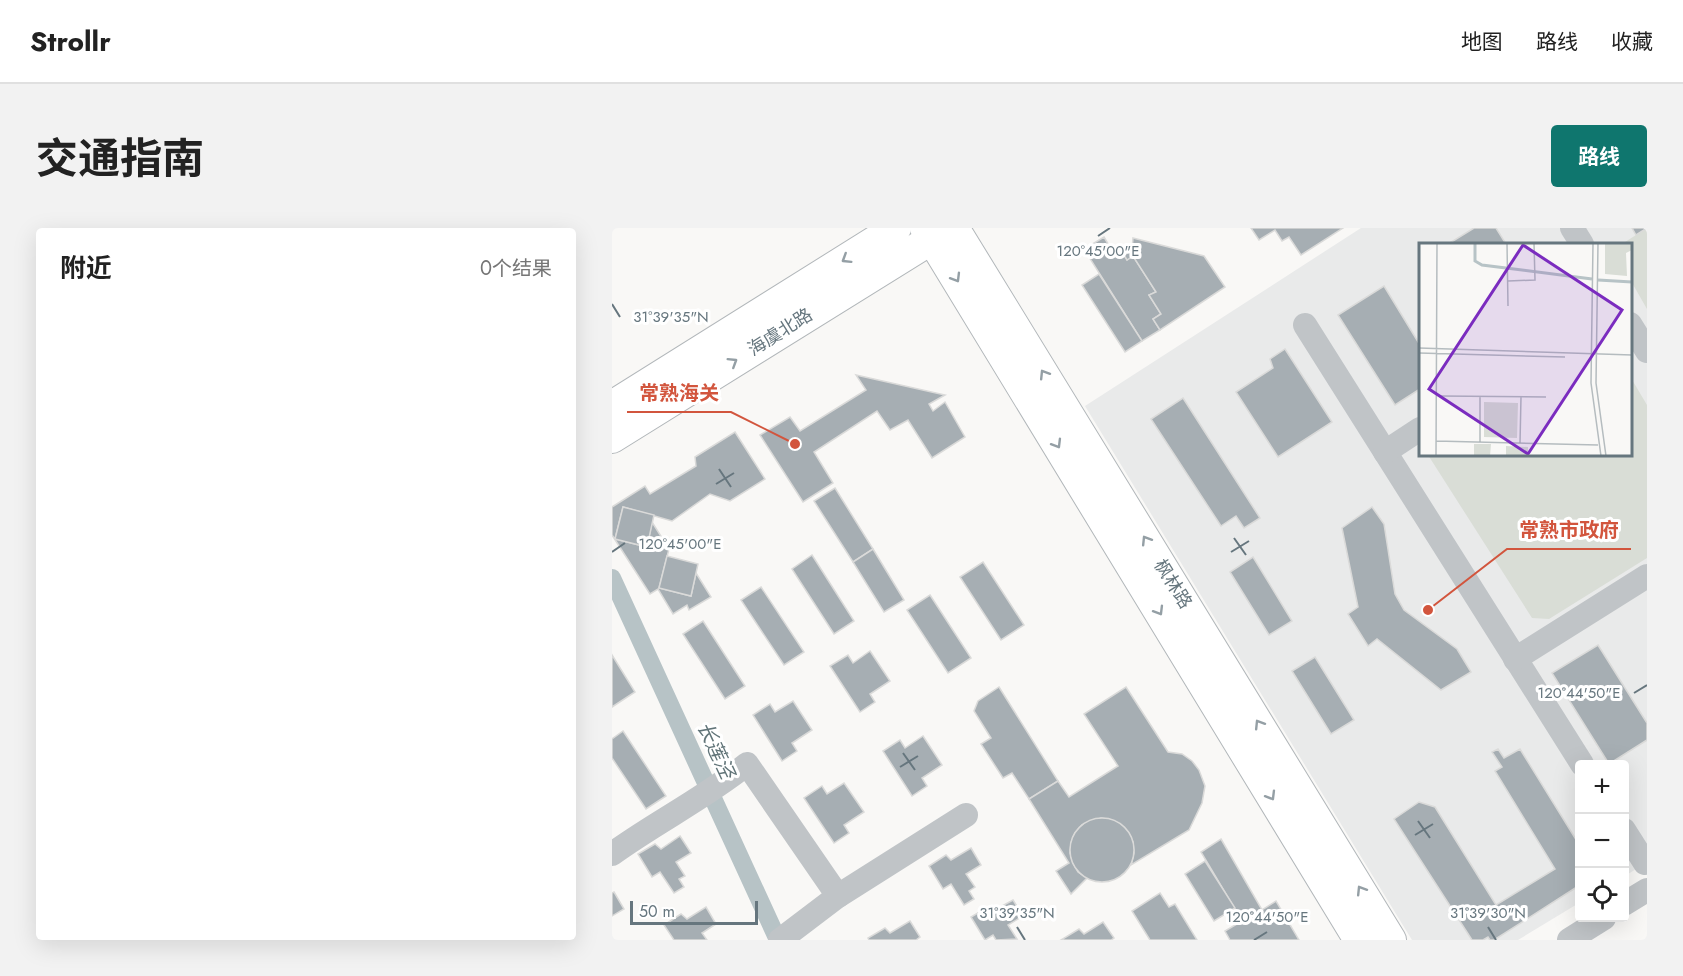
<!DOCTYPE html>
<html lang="zh">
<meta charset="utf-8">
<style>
:root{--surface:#fff;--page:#f2f2f2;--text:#222;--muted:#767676;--line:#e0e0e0;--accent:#0f766e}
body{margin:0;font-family:Jost,"Noto Sans SC",sans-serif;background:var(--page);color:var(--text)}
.controls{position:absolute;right:18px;bottom:18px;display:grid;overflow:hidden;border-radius:6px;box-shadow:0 6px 24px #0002}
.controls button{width:54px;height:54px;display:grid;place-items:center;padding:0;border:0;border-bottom:2px solid var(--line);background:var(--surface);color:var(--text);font:30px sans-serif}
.scale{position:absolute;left:18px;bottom:15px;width:128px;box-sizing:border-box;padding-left:6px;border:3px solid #66767e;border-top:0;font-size:16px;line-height:21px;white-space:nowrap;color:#66767e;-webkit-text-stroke:4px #fff;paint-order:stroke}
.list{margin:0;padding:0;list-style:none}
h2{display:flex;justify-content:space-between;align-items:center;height:78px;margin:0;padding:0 24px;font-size:26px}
h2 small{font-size:20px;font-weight:400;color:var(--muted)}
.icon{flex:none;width:33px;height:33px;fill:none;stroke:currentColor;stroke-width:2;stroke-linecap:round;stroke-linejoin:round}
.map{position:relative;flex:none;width:1035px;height:712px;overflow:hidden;border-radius:6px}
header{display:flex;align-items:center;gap:36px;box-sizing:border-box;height:84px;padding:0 30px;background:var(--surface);border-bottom:2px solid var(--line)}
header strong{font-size:28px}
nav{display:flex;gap:33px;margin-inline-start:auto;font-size:21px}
.intro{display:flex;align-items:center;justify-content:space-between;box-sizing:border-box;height:144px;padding:0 36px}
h1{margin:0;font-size:42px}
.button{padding:15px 27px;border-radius:6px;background:var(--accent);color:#fff;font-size:21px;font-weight:700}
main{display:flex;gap:36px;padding:0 36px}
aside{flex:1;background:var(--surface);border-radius:6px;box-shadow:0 6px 24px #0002}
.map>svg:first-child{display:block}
.built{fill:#e9eaea;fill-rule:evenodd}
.green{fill:#d9ddd6}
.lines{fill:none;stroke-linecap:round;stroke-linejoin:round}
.canal{stroke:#b7c3c6;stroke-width:18}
.building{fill:#a6aeb3;stroke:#dadad9;stroke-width:1.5}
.major-casing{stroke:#b2b7ba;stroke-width:32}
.minor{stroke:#c0c4c7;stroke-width:24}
.major{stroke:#fff;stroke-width:30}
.oneway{stroke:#949fa5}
.ticks{fill:none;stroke:#66767e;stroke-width:2}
.labels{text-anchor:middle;stroke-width:6;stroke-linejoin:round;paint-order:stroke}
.street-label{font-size:18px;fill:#66767e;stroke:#fff}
.water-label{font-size:20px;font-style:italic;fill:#617478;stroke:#fff}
.inset-river{fill:none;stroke:#b7c3c6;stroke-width:3}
.inset-road{fill:none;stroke:#b5bcbf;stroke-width:1.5}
.view{fill:#7b2cbf;fill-opacity:0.15;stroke:#7b2cbf;stroke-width:3}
.inset-edge{fill:none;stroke:#66767e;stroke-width:3}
.ticks-label{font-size:15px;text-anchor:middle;fill:#66767e;stroke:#fff;stroke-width:6;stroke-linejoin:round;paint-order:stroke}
.leader{fill:none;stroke:#d2553d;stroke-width:2}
.callout-dot{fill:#d2553d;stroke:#fff;stroke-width:2}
.callout-label{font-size:20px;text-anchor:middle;font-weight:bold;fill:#d2553d;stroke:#fff;stroke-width:6;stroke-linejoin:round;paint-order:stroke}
</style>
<header>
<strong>Strollr</strong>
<nav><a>地图</a><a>路线</a><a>收藏</a></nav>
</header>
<div class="intro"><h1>交通指南</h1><a class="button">路线</a></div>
<main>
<aside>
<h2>附近<small>0个结果</small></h2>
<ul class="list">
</ul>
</aside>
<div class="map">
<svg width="1035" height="712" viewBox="0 0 1035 712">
<rect width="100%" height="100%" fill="#f9f8f6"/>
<path class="built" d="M749,0h286v634l-22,14 -1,-112h-44l-1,139 -61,37h-106l-327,-534zM808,16h210v210h-210z"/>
<g class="green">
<path d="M1035,0v81l-16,-28 -1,-37h-8z"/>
<path d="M1019,150l16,27v153l-98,61 -17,-1 -104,-163 202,-1z"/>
</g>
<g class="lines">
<path class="canal" d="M0,350l166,362"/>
</g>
<g class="building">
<path d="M639,0h92l-42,27 -12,-18 -7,4 -7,-11 -16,10z"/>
<path d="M862,0h22l10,16h-58z"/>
<path d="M1020,0h15l-11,7z"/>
<path d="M492,9l10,17 7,-4 6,10 6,-4 23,36 -7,3 12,19 -8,5 7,11 -18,11 -58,-92z"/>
<path d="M521,10l71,18 21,31 -65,43 -7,-11 8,-5 -12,-19 7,-3 -23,-36 -6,4 -3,-5 8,-5z"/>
<path d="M487,46l43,67 -17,11 -43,-67z"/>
<path d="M772,58l36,59v44l-25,16 -57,-90z"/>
<path d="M673,121l47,73 -54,35 -42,-65 37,-24 -3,-9z"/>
<path d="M244,147l89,20 -16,9 4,7 12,-9 20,35 -33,21 -24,-38 -18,10 -13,-19 -63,41 19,31 -30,19 -43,-67 30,-18 10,14 66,-41z"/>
<path d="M571,170l77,120 -16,10 -8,-12 -15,10 -70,-107z"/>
<path d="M123,204l30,47 -35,22 -20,-7 -38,27 -49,-14 -8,32 32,8 5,-25 17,27 -10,39 32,8 5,-23 15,24 -22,13 -2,-5 -14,9 -15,-25 -8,5 -38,-59v-28l33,-21 5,8 46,-28 -1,-9z"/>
<path d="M223,260l38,61 -20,13 -39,-61z"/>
<path d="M11,279l31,8 -7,32 -32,-8z"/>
<path d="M760,279l12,17 11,70 9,16 53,39 14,23 -30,18 -64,-51 -9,7 -20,-32 10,-7 -16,-79z"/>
<path d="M261,321l31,51 -20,12 -31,-50z"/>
<path d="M200,327l42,66 -20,13 -42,-65z"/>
<path d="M55,328l31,8 -7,32 -32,-8z"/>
<path d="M641,329l39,64 -23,14 -39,-63z"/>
<path d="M371,334l41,63 -23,15 -41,-63z"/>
<path d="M149,359l43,65 -20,13 -43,-65z"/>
<path d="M318,367l41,63 -23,15 -41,-63z"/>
<path d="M91,393l42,65 -20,13 -42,-65z"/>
<path d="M986,417l49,78v17l-38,24 -57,-91z"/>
<path d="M258,423l20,30 -20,13 5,8 -15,10 -30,-46 18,-11 5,8z"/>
<path d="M0,427l23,37 -23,15z"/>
<path d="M703,429l39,63 -23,14 -39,-63z"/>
<path d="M387,459l59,94 -29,18 -17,-26 -9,5 -22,-34 10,-6 -17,-27 4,-10z"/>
<path d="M514,459l42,65 14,2 10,7 7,9 6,16 -3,17 -13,27 -58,35 3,-12 -1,-11 -5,-10 -7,-7 -9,-5 -11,-2 -19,7 -7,8 -4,10 -1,10 3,10 5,9 9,6 -16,16 -15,-23 13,-8 -40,-64 29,-18 11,16 49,-31 -34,-52z"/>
<path d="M181,473l19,29 -20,13 5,8 -15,10 -29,-46 17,-11 5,8z"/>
<path d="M11,503l43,65 -20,13 -34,-51v-19z"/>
<path d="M311,508l19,29 -20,13 5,8 -15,10 -29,-45 17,-11 5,8z"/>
<path d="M886,521l6,9 16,-9 60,97v39l-86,55h-4l-2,-3 -5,3h-11l-78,-121 25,-17 16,5 61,98 59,-36 -60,-98 7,-4 -10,-15z"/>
<path d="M232,555l20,29 -20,13 5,8 -15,10 -30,-45 18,-12 5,8z"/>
<circle cx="490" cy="622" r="32"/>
<path d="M68,608l11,17 -15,9 9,14 -6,3 5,8 -10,6 -14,-21 -8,5 -14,-23 17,-10 6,5z"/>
<path d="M609,611l41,71 14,-9 23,39h-69l-5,-9 17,-10 -41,-69z"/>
<path d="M359,620l10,17 -15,9 9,13 -6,4 5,8 -10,6 -13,-21 -8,5 -14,-23 17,-11 5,5z"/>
<path d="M593,633l30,47 -21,13 -29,-47z"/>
<path d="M2,664l10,17 -12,7v-23z"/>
<path d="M548,665l9,14 6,-3 22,36h-47l-18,-29z"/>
<path d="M401,672l10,16 -15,9 9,14 -21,1 -3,-5 -8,5 -14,-23 17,-10 5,4z"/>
<path d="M94,679l10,17 -14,9 5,7h-33l-10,-15 17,-11 6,5z"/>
<path d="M298,693l10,16 -4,3h-47l-1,-2 17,-10 5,5z"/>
<path d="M491,694l11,16 -3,2h-50l18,-11 5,5z"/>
</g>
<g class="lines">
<g class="major-casing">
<g id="major">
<path d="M313,0l434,712"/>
<path d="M342,0l437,712"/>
<path d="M0,178l284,-178"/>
<path d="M0,210l336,-209"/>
</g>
</g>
<g class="minor">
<path d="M960,0l10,16"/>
<path d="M1018,96l17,27"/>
<path d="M693,97l277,439"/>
<path d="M773,224l35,-23"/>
<path d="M903,431l132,-83"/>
<path d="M1012,602l21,33"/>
<path d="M0,626c44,-32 93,-56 135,-90l91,132"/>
<path d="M1012,676l23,-14"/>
<path d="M168,712l58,-44 128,-81"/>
<path d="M957,712l35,-22"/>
</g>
<use href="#major" class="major"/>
</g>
<defs><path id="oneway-chevron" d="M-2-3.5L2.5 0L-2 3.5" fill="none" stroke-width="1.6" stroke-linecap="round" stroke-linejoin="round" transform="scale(1.5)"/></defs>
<g class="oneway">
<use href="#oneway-chevron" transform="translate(234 31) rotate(148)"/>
<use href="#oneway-chevron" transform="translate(344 50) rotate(59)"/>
<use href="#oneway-chevron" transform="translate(121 134) rotate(-32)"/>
<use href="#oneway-chevron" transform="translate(432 146) rotate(-122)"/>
<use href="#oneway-chevron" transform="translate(445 216) rotate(59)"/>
<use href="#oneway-chevron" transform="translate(534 312) rotate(-122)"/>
<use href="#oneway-chevron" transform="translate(547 383) rotate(59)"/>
<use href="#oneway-chevron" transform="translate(647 496) rotate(-122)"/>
<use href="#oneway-chevron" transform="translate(659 568) rotate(59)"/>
<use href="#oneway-chevron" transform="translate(749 662) rotate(-122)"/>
</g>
<path class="ticks" d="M486,8l12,-8M0,76l8,13M107,241l12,18M104,256l18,-11M622,310l12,17M0,324l13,-9M619,324l18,-11M1022,465l13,-8M291,525l12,17M288,539l18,-11M806,593l12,17M803,607l18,-11M405,699l8,13M876,699l8,13M642,712l13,-8"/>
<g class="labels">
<g class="street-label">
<text transform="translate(168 104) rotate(-32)" y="6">海虞北路</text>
<text transform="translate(561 356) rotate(58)" y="6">枫林路</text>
</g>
<g class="water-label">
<text transform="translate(104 522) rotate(65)" y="7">长莲泾</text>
</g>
</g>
<g transform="translate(807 15)">
<rect width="213" height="213" fill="#f9f8f6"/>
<path d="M186,0h27v7l-6,3 1,23 -22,-2zM65,159l34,1 -1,35 -33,-1zM55,201h17l-1,12h-16zM87,203l22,1v9h-22z" fill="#d9ddd6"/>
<path class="inset-river" d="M56,0v18l7,4 110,14M179,37l34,2"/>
<path class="inset-road" d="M88,0l1,63M174,0l-2,140 10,73M179,0l-2,140 10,73M89,38l27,-1 -1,-37M0,105l213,7M0,110l146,4M21,153l106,1M17,198l162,4M61,199v-46M101,200l1,-46M17,213l1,-213"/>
<path class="view" d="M104,2l99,65 -94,144 -99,-65z"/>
<rect width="213" height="213" class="inset-edge"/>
</g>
<g class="ticks-label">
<text x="486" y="28">120°45'00"E</text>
<text x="59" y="94">31°39'35"N</text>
<text x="68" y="321">120°45'00"E</text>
<text x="967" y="470">120°44'50"E</text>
<text x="405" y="690">31°39'35"N</text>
<text x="876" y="690">31°39'30"N</text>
<text x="655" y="694">120°44'50"E</text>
</g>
<path class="leader" d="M183 216L119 184H15M816 382L895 321H1019"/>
<g class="callout-dot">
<circle cx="183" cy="216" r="6"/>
<circle cx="816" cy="382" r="6"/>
</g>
<g class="callout-label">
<text x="67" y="172">常熟海关</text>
<text x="957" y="309">常熟市政府</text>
</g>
</svg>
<div class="controls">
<button>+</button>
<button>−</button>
<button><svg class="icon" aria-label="locate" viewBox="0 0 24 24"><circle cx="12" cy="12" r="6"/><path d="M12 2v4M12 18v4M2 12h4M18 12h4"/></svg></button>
</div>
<div class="scale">50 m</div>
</div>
</main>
